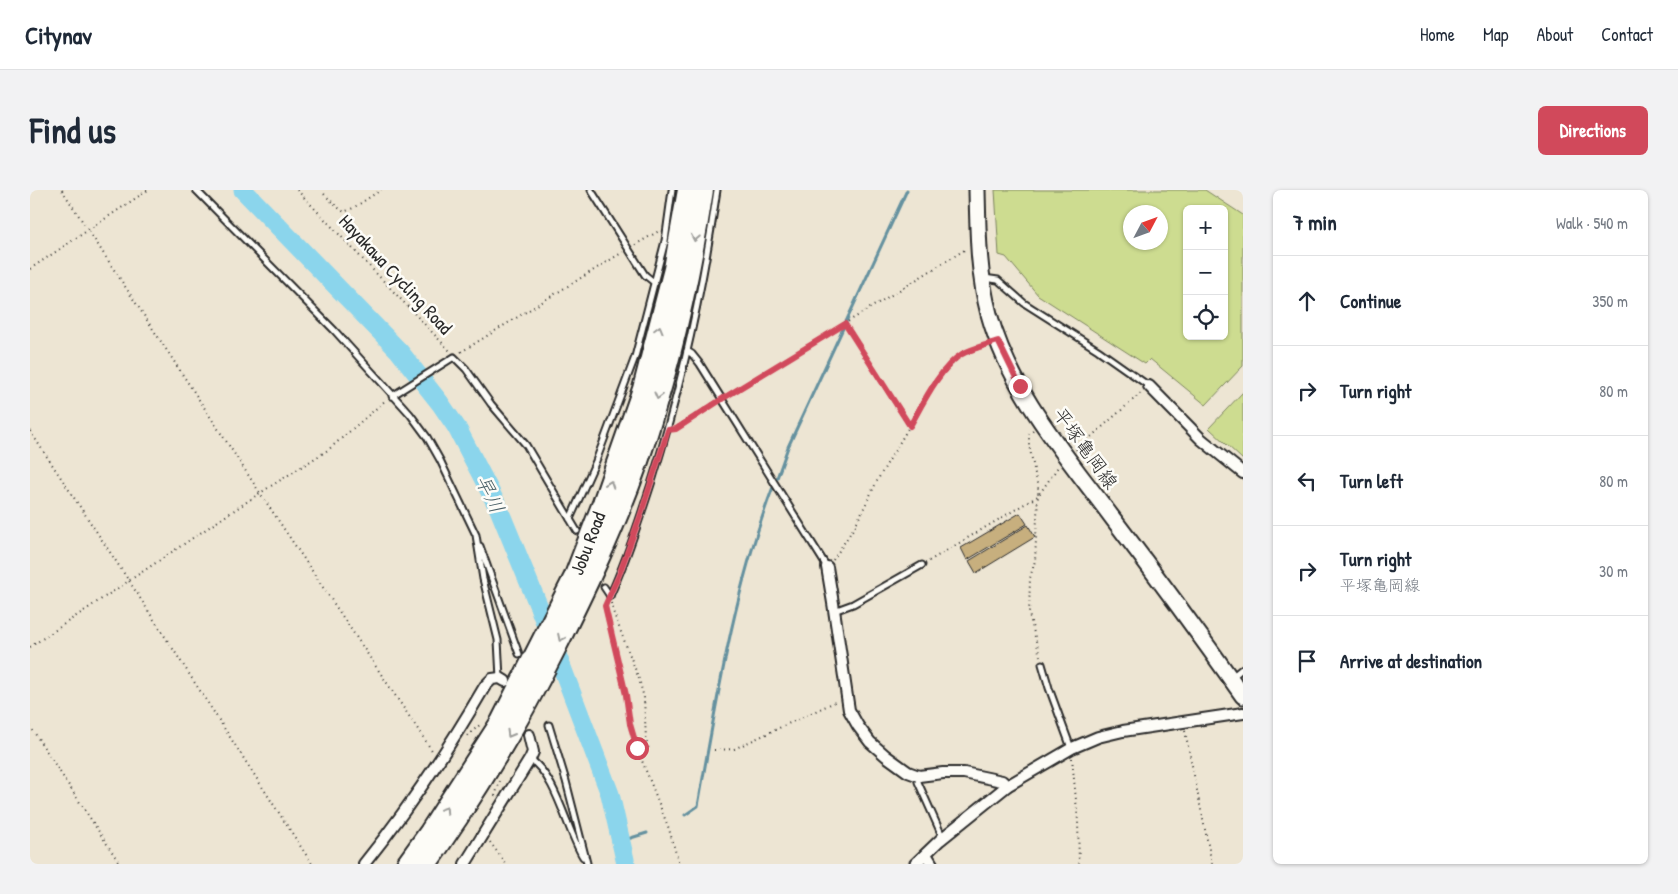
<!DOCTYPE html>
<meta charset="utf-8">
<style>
:root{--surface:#fff;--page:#f2f2f3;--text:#1f2937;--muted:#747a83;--line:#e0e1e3;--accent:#d1495b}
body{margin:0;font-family:"Patrick Hand","Klee One",sans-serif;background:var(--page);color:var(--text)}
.controls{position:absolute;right:15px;top:15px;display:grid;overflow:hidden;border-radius:8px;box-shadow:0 1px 4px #0004}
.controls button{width:45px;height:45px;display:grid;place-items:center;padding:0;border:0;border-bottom:1px solid var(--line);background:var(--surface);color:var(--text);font:25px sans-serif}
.compass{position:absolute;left:1093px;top:15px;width:45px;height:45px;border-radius:50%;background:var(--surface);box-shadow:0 1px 4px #0004;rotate:49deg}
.stop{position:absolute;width:15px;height:15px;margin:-11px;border:4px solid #d1495b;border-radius:50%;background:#fff}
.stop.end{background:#d1495b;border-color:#fff;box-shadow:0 1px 5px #0008}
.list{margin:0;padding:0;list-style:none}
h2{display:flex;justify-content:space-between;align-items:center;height:65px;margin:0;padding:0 20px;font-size:21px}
h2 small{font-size:16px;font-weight:400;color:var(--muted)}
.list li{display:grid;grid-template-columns:32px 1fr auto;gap:15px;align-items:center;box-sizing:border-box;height:90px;padding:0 20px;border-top:1px solid var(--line)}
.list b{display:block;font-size:19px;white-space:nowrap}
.list p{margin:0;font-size:16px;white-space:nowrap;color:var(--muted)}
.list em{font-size:16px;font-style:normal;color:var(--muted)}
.icon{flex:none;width:28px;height:28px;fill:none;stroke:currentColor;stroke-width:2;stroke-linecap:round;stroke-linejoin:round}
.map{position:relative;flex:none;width:1213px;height:674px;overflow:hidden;border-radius:8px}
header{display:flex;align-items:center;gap:30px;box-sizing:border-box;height:70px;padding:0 25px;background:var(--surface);border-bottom:1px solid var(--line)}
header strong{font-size:24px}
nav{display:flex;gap:28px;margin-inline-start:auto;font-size:18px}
.intro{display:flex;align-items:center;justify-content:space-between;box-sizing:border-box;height:120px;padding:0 30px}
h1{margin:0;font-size:35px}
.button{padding:12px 22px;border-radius:8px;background:var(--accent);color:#fff;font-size:18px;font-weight:700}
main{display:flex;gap:30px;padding:0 30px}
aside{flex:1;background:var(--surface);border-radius:8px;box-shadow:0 1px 4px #0004}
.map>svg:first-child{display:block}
.green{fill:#cddc90;stroke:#7c845e;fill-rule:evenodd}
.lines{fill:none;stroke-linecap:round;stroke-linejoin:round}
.stream{stroke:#65919f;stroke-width:3}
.river{stroke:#8bd5ec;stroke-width:19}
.building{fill:#c7af7e;stroke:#2b2b2b}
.lane-casing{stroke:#2b2b2b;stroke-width:9}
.street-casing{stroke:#2b2b2b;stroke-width:14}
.secondary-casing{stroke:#2b2b2b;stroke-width:19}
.highway-casing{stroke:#2b2b2b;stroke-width:24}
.path{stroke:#2b2b2b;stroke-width:2;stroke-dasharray:1 4;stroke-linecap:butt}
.lane{stroke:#fdfcf7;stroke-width:5}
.street{stroke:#fdfcf7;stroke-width:10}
.secondary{stroke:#fdfcf7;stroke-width:15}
.highway{stroke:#fdfcf7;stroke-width:20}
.oneway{stroke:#9e9e9b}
.route{stroke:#d1495b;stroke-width:6}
.labels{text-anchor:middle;stroke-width:5;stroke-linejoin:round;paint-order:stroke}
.street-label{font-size:19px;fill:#2b2b2b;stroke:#fdfcf7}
.water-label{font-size:20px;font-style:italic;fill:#485e65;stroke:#fdfcf7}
</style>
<header>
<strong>Citynav</strong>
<nav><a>Home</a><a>Map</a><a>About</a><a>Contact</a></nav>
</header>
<div class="intro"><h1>Find us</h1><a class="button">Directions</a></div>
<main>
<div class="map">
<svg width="1213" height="674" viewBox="0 0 1213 674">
<rect width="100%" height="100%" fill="#ede5d3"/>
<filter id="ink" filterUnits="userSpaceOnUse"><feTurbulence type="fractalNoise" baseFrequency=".02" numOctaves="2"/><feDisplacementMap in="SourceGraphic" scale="10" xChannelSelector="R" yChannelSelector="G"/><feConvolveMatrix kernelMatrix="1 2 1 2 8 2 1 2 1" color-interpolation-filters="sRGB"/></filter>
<g filter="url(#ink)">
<g class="green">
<path d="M965,0h210l38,25v151l-37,39 -56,-46 -5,5 -107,-69 -32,-38 -7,-2zM1157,19h37v127h-37zM1100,22h30v30h-30z"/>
<path d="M1213,202v68l-34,-32z"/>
</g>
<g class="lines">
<g class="stream">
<path d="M747,288l11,-31 119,-257"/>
<path d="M655,625l13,-9c19,-107 36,-216 75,-319"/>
<path d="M591,651l26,-8"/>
</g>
<path class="river" d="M213,0l156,161 41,52 17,25 41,79 41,100 71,187 16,70"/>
</g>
<g class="building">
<path d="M990,323l7,11 -60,36 -6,-12z"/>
<path d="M998,335l7,12 -59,36 -7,-12z"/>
</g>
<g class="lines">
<g class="lane-casing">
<g id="lane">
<path d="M166,0l138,140 76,84 17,23 13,23 36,75 7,44 15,61 2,38"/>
<path d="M561,0l54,85 10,8"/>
<path d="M954,88l14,2 26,23 74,47 51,36"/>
<path d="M657,161l5,3 8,10 127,203"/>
<path d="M362,206l62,-39 12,12 25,35 35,41 51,86"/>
<path d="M540,329l26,-58 39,-104 30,-116 7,-51"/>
<path d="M450,356l39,108"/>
<path d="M574,397l6,9"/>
<path d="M580,406c17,-38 30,-78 43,-118 29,-94 50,-191 64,-288"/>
<path d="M804,421l19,-7 69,-39"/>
<path d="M1012,474l7,24 22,60"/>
<path d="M1202,487l11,-9"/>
<path d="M519,535l17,56 21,82"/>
<path d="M500,569c27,18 36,70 53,98"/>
<path d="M889,586l-1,6 25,56"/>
</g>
</g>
<g class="street-casing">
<g id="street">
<path d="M1119,196l52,53 42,34"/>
<path d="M797,377l6,36 16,107 9,16 12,16 16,14 22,16 11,4 24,-3h21l38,8 5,5"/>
<path d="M896,664l6,10"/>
<path d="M334,674c45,-56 85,-116 121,-178l7,-7 8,-1 5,3"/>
<path d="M435,674l65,-105 3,-7 -4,-17"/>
<path d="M885,674l25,-24 67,-54 65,-38 26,-11 25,-6 120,-18"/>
</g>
</g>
<g class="secondary-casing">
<path id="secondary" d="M947,0c1,42 1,83 12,124 21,77 75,139 122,202 45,59 89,119 132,180"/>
</g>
<g class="highway-casing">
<g id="highway">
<path id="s1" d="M377,674l23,-32 71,-110 73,-144 29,-75 40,-114 31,-120 14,-79"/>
<path d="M396,674c11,-15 21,-31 32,-47 35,-53 67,-108 96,-166 31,-62 61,-124 84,-190 30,-87 51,-179 65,-271"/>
</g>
</g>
<g class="path">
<path d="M32,0l198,303 173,259"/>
<path d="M267,0l153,161"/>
<path d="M294,4l12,12 8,6 9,-4 28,-18"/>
<path d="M605,55l24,-14"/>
<path d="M0,79l118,-79"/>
<path d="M816,134l63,102"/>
<path d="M431,162l162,-100"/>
<path d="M699,205l237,-146"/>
<path d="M644,239l42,-27"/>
<path d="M1003,240l-4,4v11l9,43v8l-3,65 -5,17 -1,36 11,42"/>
<path d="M0,241l99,150 183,283"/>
<path d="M1046,260l66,-58"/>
<path d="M803,370l22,-34 23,-47 60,-101 23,-23 25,-10"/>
<path d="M899,371l109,-65 20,-29"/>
<path d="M577,412l-2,4 21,89 3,29 8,24 32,81 10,35"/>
<path d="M581,413l3,11 25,65 5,19 2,41 3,11"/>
<path d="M0,457l230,-154 68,-43 58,-50"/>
<path d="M0,536l90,138"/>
<path d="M1155,541l27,133"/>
<path d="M437,546l15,-13"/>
<path d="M684,560l20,-1 103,-48"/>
<path d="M1042,568l6,63 1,43"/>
<path d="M465,606l5,-15"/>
<path d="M460,652l16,22"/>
</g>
<use href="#lane" class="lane"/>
<use href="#street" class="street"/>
<use href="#secondary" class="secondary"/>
<use href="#highway" class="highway"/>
</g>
<defs><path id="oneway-chevron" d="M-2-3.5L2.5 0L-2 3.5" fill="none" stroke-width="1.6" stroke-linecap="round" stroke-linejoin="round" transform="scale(1.25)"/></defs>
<g class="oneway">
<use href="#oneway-chevron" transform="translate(665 48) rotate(101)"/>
<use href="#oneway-chevron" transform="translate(629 139) rotate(-75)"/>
<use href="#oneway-chevron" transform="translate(628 206) rotate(105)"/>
<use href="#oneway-chevron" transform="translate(580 294) rotate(-71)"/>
<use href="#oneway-chevron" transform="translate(531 448) rotate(116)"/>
<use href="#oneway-chevron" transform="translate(480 544) rotate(120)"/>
<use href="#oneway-chevron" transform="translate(415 620) rotate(-57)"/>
</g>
</g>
<g class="lines" filter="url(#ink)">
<path class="route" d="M607,558l-7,-24 -4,-29 -21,-89 14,-31 21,-58 28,-87 8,-1 46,-30 123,-75 65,102c12,-21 30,-59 52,-72 11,-6 24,-9 36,-13l22,45"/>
</g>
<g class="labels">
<g class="street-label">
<text transform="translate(366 84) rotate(47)" y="7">Hayakawa Cycling Road</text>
<text transform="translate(1056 258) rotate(54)" y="7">平塚亀岡線</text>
<text dy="7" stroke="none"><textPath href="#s1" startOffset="369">Jobu Road</textPath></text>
</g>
<g class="water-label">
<text transform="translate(460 304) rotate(64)" y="7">早川</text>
</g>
</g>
</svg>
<div class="controls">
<button>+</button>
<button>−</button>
<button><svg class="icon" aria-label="locate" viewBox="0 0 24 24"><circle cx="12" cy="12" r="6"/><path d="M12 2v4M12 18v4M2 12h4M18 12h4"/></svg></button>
</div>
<svg class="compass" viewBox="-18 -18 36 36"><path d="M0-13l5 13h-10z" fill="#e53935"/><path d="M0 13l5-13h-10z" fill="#747a83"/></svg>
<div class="stop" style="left:607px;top:558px"></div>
<div class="stop end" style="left:990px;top:196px"></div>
</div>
<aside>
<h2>7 min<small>Walk · 540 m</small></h2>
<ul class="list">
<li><svg class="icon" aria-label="ahead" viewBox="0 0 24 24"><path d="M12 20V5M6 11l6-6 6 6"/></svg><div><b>Continue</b></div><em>350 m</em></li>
<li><svg class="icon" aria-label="right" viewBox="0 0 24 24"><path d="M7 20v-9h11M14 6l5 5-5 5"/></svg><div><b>Turn right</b></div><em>80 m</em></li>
<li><svg class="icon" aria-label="left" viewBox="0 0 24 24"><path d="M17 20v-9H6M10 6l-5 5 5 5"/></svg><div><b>Turn left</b></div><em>80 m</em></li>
<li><svg class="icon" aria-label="right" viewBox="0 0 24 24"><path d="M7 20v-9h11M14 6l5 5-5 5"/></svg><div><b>Turn right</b><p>平塚亀岡線</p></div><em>30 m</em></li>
<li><svg class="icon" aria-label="arrive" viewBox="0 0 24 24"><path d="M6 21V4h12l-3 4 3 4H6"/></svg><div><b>Arrive at destination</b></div></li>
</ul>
</aside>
</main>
